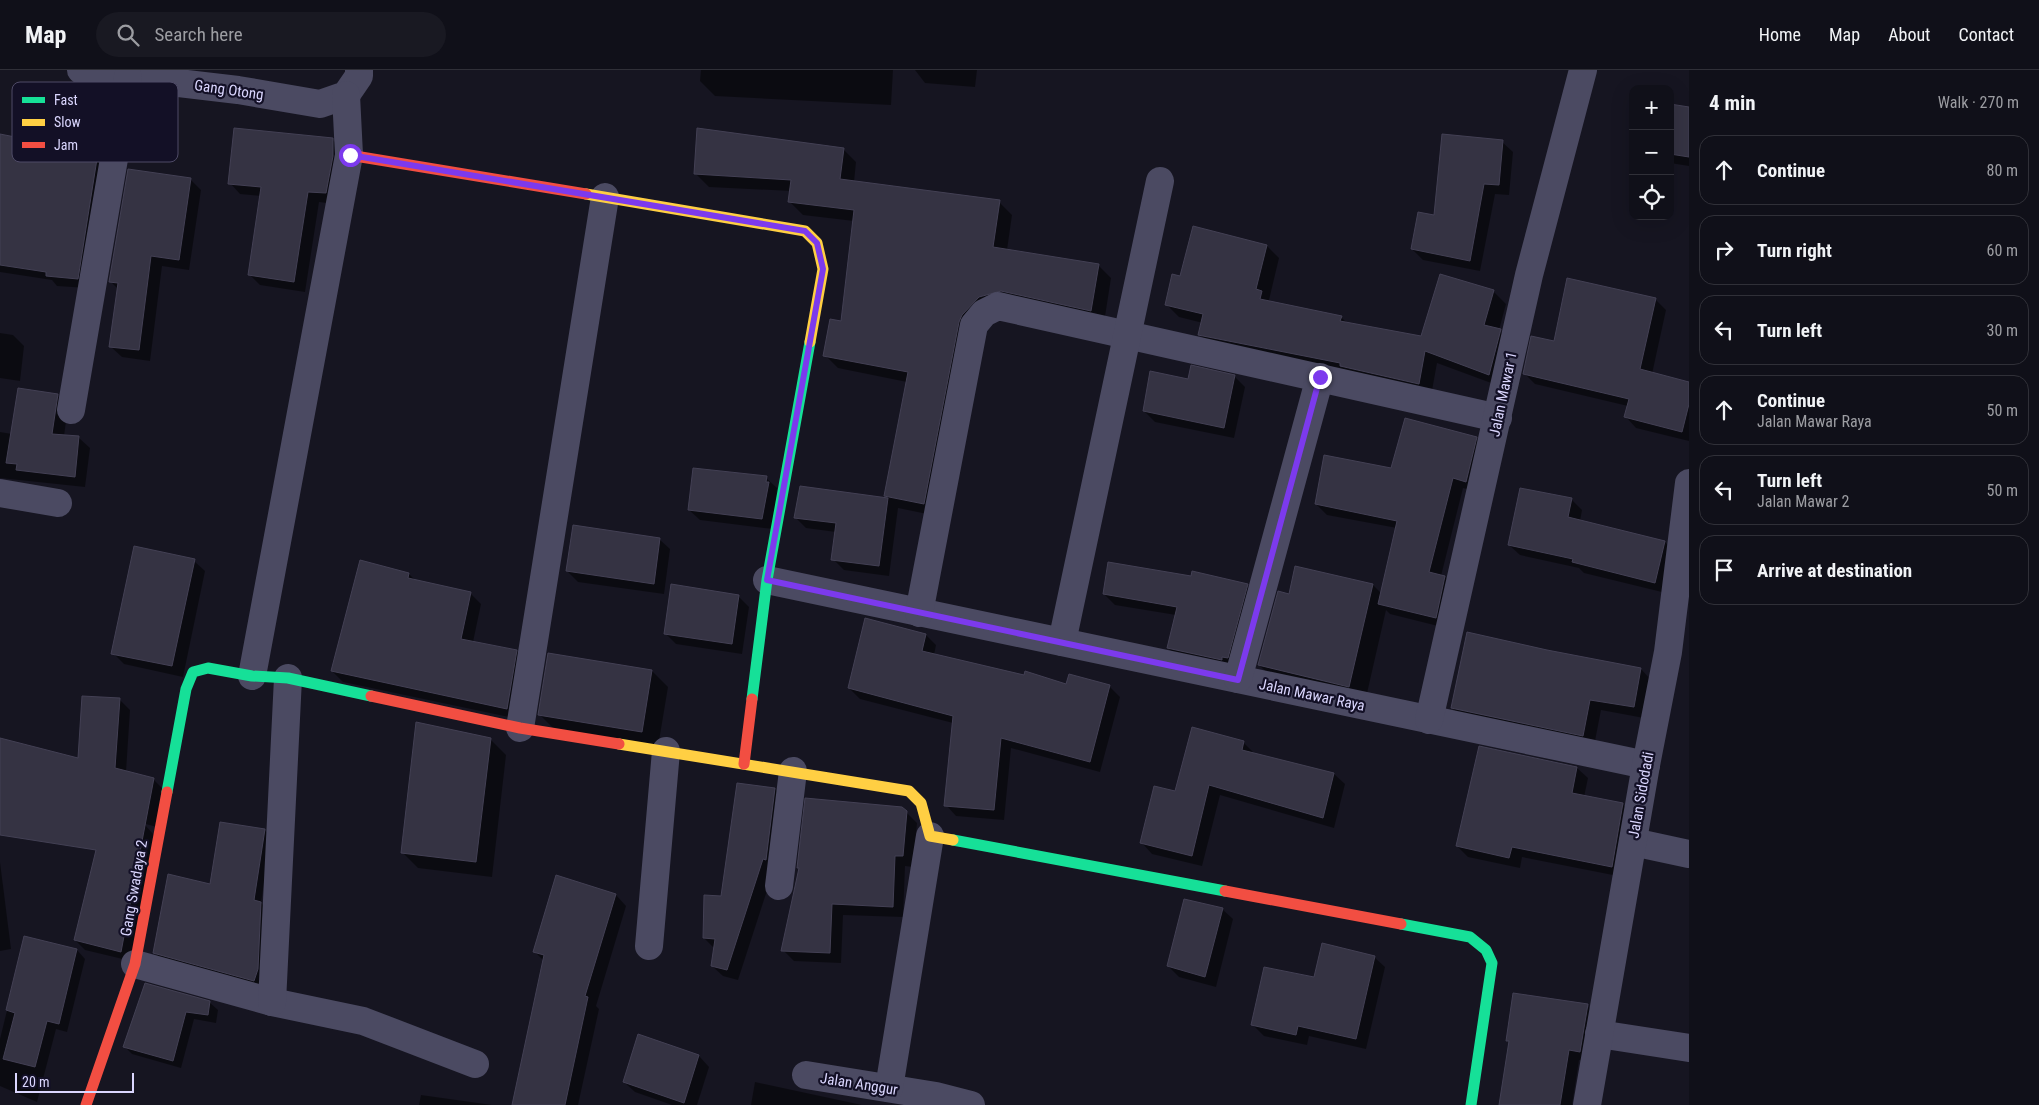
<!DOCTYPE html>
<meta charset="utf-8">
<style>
:root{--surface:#101019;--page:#191922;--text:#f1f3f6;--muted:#9c9da2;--line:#303038}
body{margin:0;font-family:"Roboto Condensed",sans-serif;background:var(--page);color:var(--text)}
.controls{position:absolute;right:15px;top:15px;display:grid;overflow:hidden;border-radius:10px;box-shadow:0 5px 20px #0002}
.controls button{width:45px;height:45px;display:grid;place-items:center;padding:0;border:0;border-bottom:1px solid var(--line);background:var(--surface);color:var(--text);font:25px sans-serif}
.scale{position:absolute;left:15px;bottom:12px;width:119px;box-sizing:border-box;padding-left:5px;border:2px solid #dad6fe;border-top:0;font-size:14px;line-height:18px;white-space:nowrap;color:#dad6fe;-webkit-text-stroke:4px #131026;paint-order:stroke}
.stop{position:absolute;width:15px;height:15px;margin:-11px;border:4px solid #7c3aed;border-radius:50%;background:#fff}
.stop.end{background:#7c3aed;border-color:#fff;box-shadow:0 1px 5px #0008}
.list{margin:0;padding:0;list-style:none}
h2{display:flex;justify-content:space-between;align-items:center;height:65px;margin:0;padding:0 20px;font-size:21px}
h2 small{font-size:16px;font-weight:400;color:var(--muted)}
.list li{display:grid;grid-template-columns:32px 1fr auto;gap:15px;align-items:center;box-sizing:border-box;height:70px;margin:0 10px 10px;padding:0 10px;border:1px solid var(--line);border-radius:15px}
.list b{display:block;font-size:19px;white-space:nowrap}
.list p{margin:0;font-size:16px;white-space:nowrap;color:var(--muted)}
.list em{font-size:16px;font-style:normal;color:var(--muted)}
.icon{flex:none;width:28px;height:28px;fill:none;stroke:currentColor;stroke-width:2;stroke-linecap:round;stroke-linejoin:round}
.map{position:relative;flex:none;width:1689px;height:1035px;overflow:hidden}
header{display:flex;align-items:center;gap:30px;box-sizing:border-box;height:70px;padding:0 25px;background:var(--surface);border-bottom:1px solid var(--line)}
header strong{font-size:24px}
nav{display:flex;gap:28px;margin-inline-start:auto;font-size:18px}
.search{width:350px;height:45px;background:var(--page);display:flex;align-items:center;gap:12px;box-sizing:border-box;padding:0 18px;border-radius:28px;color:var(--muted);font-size:19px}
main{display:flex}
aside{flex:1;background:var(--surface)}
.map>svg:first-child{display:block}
.shadow{fill:#0007}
.building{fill:#353343;stroke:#434054}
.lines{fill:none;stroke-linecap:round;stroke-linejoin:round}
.street{stroke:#4b4a62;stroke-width:28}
.fast{stroke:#16e098;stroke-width:11}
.slow{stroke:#ffcf43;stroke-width:11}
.jam{stroke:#f24e42;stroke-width:11}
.route{stroke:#7c3aed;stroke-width:6}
.labels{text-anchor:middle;stroke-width:4.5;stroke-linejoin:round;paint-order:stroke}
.street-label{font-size:15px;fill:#dad6fe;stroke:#131026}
.key{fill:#131026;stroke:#4f4b67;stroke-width:1}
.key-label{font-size:14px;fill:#dad6fe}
</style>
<header>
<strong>Map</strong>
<div class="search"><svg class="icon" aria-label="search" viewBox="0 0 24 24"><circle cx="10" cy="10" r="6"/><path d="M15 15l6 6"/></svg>Search here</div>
<nav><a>Home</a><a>Map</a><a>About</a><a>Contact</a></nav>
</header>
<main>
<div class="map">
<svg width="1689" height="1035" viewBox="0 0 1689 1035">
<rect width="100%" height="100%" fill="#161521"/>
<g class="shadow">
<path d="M701,0h192l-2,35 -176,-9 -15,-15z"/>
<path d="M915,0h62l-2,17 -50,-4z"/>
<path d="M42,25l64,8 10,9 -29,176 -30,-2 -5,-6 -52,-8v-137l36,7z"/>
<path d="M1670,36l19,2v58l-19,-3z"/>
<path d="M332,69l11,11 -7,54 -17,-2 -14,90 -45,-7 -11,-11 12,-78 -21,-2 -10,-11z"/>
<path d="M1502,72l11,10 -4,43 -14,-1 -15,77 -57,-11 -11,-11 24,-33z"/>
<path d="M843,79l13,13 -2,20 145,20 13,13 -5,35 91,15 13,13 -7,45 -112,-14 -55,207 -39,-8 -9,68 -45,-6 -11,-11 3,-27 -30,-4 -11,-11 6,-29 88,11 -3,-3 21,-114 -69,-14 -13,-13 17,-33 12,-101 -51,-6 -13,-13 1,-11 -82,-4 -13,-13z"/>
<path d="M190,109l11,11 -12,80 -27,-4 -12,95 -28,-4 -11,-10 7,-58 -8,-8z"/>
<path d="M1267,176l12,12 -10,42 2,2 70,15 7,7 74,13 71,-46 13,13 -7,26 14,13 -11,44 -65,-24 -6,33 -218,-49 -13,-12 3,-12 -24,-6 -13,-13 15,-26z"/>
<path d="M1655,229l11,11 -14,64 37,10v57l-53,-13 -10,-11 2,-11 -93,-22 -11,-11 31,-30z"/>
<path d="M0,263l13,2 11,11 -4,35 -20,-3z"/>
<path d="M1234,306l11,11 -11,51 -79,-16 -11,-11 45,-31z"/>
<path d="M57,326l11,10 -4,30 15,2 11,10 -5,39 -85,-9v-46l12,2z"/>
<path d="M1476,368l11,11 -10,43 -14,-4 -22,88 4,1 10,11 -9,40 -56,-14 -4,-4 -21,92 -90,-22 -16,-15 31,-70 83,-10 9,9 15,-66 -70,-13 -11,-11 76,-35z"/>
<path d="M766,408l11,10 -4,41 -73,-9 -11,-10z"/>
<path d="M1571,429l11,11 -2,11 85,21 10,11 -9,40 -82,-20 -5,-5 -59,-13 -11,-10z"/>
<path d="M659,469l11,10 -6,45 -86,-12 -11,-11z"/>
<path d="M194,491l11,10 -22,106 -59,-13 -11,-11z"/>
<path d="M409,504l7,7 54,12 11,11 -8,38 43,9 11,11 -9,57 -175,-37 -11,-11z"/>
<path d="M1247,515l11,11 -20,72 -59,-9 -11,-11 8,-33 -61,-10 -11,-11z"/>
<path d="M738,526l11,11 -7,47 -66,-10 -11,-11z"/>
<path d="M926,565l10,10 -2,10 133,31h42l11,11 -20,75 -89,-24 -7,72 -48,-4 -10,-11 7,-82 -93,-24 -11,-11z"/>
<path d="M1547,581l94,18 10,11 -7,38 -43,-8 -7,36 -131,-28 -11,-10z"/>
<path d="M549,584l103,17 16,16 -10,60 -103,-17 -16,-16z"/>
<path d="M120,630l10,10 -4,62 27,7 11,11 -7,37 -157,-42 79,-25z"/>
<path d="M490,669l16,16 -14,122 -74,-9 -16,-16z"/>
<path d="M1243,672l11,11 80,21 11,10 -11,44 -114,-33 -18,71 -50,-12 -10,-11 34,-51z"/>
<path d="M1577,698l11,10 -4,19 39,8 11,10 -11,62 -101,-20 -2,11 -52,-11 -11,-11z"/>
<path d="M775,719l10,11 -11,69 -36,111 -15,-4 -11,-10 3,-17 -11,-11z"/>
<path d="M902,738l15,15 -4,44 -8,-1 -2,51 -60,-2 -2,48 -47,-2 -11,-11 17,-81 -2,-1z"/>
<path d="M145,755l9,10 -23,126 -46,-11 -10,-10z"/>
<path d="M264,760l7,6 -10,67 6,6 -7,77 -99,-27 -7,-7 57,-67z"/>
<path d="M0,792l11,87 -11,2z"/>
<path d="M616,825l10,11 -30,100 3,3 -21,96h-65l31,-144 -10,-10z"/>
<path d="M1222,839l11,10 -17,68 -37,-10 -11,-11z"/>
<path d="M25,867l52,13 8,9 -18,73 -11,-3 -19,73 -37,-16v-47z"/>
<path d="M1374,887l11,10 -19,82 -57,-13 -2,9 -43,-9 -11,-11 62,-47z"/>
<path d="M146,914l63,18 9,8 -2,13 -22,-4 -13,49 -49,-14 -8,-8z"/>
<path d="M1587,936l11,10 -7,46 -12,-2 -7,45h-72l10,-62 -2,-3z"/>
<path d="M699,986l10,11 -12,38h-25l-37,-13 -11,-10z"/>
<path d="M755,1012l107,23h-111z"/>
<path d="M421,1025l71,10h-73z"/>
</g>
<g class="building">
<path d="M41,23l65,9 -28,177 -32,-3v-4l-46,-7v-131l35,7z"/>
<path d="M1670,34l19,3v50l-19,-3z"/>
<path d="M234,58l99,10v18l-7,37 -18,-1 -14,90 -46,-7 13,-88 -33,-3z"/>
<path d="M697,58l147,20 -4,31 160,21 -7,47 106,17 -8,47 -90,-20 -22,6 -17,18 -3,7 -35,182 -40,-8 24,-124 -85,-16 7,-37 11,2 13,-111 -66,-8 3,-22 -97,-6z"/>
<path d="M1442,64l61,6 -4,45 -15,-1 -14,77 -59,-12 7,-37 16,3z"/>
<path d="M128,99l63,9 -12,82 -28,-4 -12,94 -30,-3 9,-64 -9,-1z"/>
<path d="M1193,156l74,19 -11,44 6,2 -2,8 82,17 -2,5 81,15 19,-62 54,16 -10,35 17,4 -12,46 -64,-24 -6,33 -79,-18v-3l-142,-28 5,-21 -38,-9 7,-31 8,2z"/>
<path d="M1567,208l89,20 -16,71 49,13v22l-7,28 -58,-15 5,-18 -106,-25 8,-38 23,5z"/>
<path d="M1191,295l44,10 -11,53 -81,-17 7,-40 38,8z"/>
<path d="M18,318l40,6 -6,40 27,2 -4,41 -59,-7 1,-6 -11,-1z"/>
<path d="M1405,348l72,19 -11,45 -13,-4 -24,94 16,4 -9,42 -58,-14 19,-83 -82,-17 9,-49 67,13z"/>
<path d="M693,398l74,8 -1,6h3l-7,37 -74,-9z"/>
<path d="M800,416l88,12 -9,68 -48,-6 5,-37 -42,-5z"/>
<path d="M1520,418l52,10 -4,19 97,24 -10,42 -83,-21 1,-3 -65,-14z"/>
<path d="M573,455l87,13 -6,46 -88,-13z"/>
<path d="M134,476l61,13 -23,107 -61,-12z"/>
<path d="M360,490l49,13 -1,5 63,14 -10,47 56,11 -10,59 -176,-38z"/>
<path d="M1108,492l83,14 1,-5 56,13 -20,74 -6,-1v3l-55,-12 10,-41 -74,-13z"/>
<path d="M1295,496l78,18 -24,103 -91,-22 20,-74 11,3z"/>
<path d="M671,514l68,11 -7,49 -68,-10z"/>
<path d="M865,548l61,16 -4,17 102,24 1,-4 41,13 3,-10 41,11 -20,77 -89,-24 -7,72 -50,-4 9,-90 -105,-28z"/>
<path d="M1467,562l80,18 94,18 -7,39 -44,-7 -7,36 -132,-28z"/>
<path d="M548,583l104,17 -10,62 -104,-17z"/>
<path d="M82,626l38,2 -5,70 39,10 -33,174 -47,-12 22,-90 -96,-15v-97l78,20z"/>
<path d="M416,652l75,16 -15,124 -75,-9z"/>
<path d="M1192,657l52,14 -2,9 92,23 -11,45 -114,-33 -17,71 -52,-13 14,-57 21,5z"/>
<path d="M1479,676l98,21 -5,26 51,10 -11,64 -100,-20 -3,11 -53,-12z"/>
<path d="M737,713l38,5 -9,72 -3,-1 -36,111 -16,-4 4,-27 -12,-1 1,-43 17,1z"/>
<path d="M805,728l97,9 5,4 -4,45h-8l-2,51 -61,-3 -2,49 -49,-2 18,-83h-2z"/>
<path d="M220,752l45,7 -11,71 7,2 -3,67 -4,12 -101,-28 15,-79 42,10z"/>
<path d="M556,805l60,19 -31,102 3,1 -23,108h-53l32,-150 -11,-3z"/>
<path d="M1184,829l39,9 -18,69 -38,-11z"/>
<path d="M24,866l53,13 -18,75 -12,-3 -12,46 -32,-8 12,-46 -9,-3z"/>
<path d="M1322,873l53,13 -19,83 -58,-13 -2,9 -45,-10 13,-58 50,10z"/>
<path d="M145,913l65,18 -2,14 -22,-3 -13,49 -50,-14z"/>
<path d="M1513,923l75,11 -8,48 -11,-2 -9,55h-61l10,-64h-3z"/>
<path d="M638,964l61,21 -15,48 -61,-21z"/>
</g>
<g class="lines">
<g class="street">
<path d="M81,0l47,7 110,13 82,14 26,-9 13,-19v-6"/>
<path d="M71,340l57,-333"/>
<path d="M0,423l58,10"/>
<path d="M767,510l879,185"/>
<path d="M919,543l55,-288 10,-12 14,-7 500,112"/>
<path d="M1062,572l98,-461"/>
<path d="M252,606l97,-521 -3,-60"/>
<path d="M1238,609l82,-302"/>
<path d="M1429,650l100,-445 54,-205"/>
<path d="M520,658l85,-531"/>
<path d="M1633,772l56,12"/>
<path d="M779,816l14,-115"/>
<path d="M649,876l17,-195"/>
<path d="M135,894l137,38 91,19 112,43"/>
<path d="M272,932l16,-324"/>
<path d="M1599,964l90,14"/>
<path d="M806,1005l130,21 35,9"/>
<path d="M889,1018l41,-252"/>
<path d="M1587,1035l59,-340 22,-113 21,-169"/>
</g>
<g class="fast">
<path d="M752,629l15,-119 43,-238"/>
<path d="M167,722l19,-103 7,-17 15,-4 44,8 36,2 83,18"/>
<path d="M953,770l272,51"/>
<path d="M1401,854l69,13 16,13 6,13 -21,142"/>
</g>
<g class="slow">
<path d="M586,124l219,37 12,12 6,26 -13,73"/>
<path d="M619,674l290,47 12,12 9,33 23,4"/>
</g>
<g class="jam">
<path d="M349,85l237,39"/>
<path d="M371,626l149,32 99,16"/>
<path d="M744,694l8,-65"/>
<path d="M1225,821l176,33"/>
<path d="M86,1035l49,-141 32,-172"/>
</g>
</g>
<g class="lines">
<path class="route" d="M350,85l455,76 12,12 6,26 -56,311 471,100 82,-303"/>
</g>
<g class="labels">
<g class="street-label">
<text transform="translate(229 20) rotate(8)" y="5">Gang Otong</text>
<text transform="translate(1503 324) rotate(-78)" y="5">Jalan Mawar 1</text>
<text transform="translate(1312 625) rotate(12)" y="5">Jalan Mawar Raya</text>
<text transform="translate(1641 725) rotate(-80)" y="5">Jalan Sidodadi</text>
<text transform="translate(134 818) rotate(-80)" y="5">Gang Swadaya 2</text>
<text transform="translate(859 1014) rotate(9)" y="5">Jalan Anggur</text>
</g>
</g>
<rect x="12" y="12" width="166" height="80" rx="8" class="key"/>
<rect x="22" y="27" width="23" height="6" fill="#16e098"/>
<rect x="22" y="49" width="23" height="7" fill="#ffcf43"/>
<rect x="22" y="72" width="23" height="6" fill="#f24e42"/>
<g class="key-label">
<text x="54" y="35">Fast</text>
<text x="54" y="57">Slow</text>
<text x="54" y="80">Jam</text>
</g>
</svg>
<div class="controls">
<button>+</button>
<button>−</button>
<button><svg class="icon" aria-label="locate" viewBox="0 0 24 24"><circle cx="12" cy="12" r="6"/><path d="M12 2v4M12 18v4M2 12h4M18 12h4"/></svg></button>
</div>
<div class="scale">20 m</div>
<div class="stop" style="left:350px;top:85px"></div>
<div class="stop end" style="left:1320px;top:307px"></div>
</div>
<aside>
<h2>4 min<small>Walk · 270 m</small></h2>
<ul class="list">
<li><svg class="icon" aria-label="ahead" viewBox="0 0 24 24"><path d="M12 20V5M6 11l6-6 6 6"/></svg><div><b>Continue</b></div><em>80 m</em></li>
<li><svg class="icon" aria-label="right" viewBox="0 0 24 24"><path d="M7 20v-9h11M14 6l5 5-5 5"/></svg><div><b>Turn right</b></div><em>60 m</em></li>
<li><svg class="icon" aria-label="left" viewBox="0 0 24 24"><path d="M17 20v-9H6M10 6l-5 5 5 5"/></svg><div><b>Turn left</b></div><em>30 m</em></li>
<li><svg class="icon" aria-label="ahead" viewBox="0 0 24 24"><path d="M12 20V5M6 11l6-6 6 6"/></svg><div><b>Continue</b><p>Jalan Mawar Raya</p></div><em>50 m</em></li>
<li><svg class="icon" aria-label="left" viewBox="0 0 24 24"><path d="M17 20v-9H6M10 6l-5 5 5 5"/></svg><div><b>Turn left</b><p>Jalan Mawar 2</p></div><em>50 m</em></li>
<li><svg class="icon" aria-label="arrive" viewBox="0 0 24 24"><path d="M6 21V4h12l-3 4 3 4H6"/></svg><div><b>Arrive at destination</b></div></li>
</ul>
</aside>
</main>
